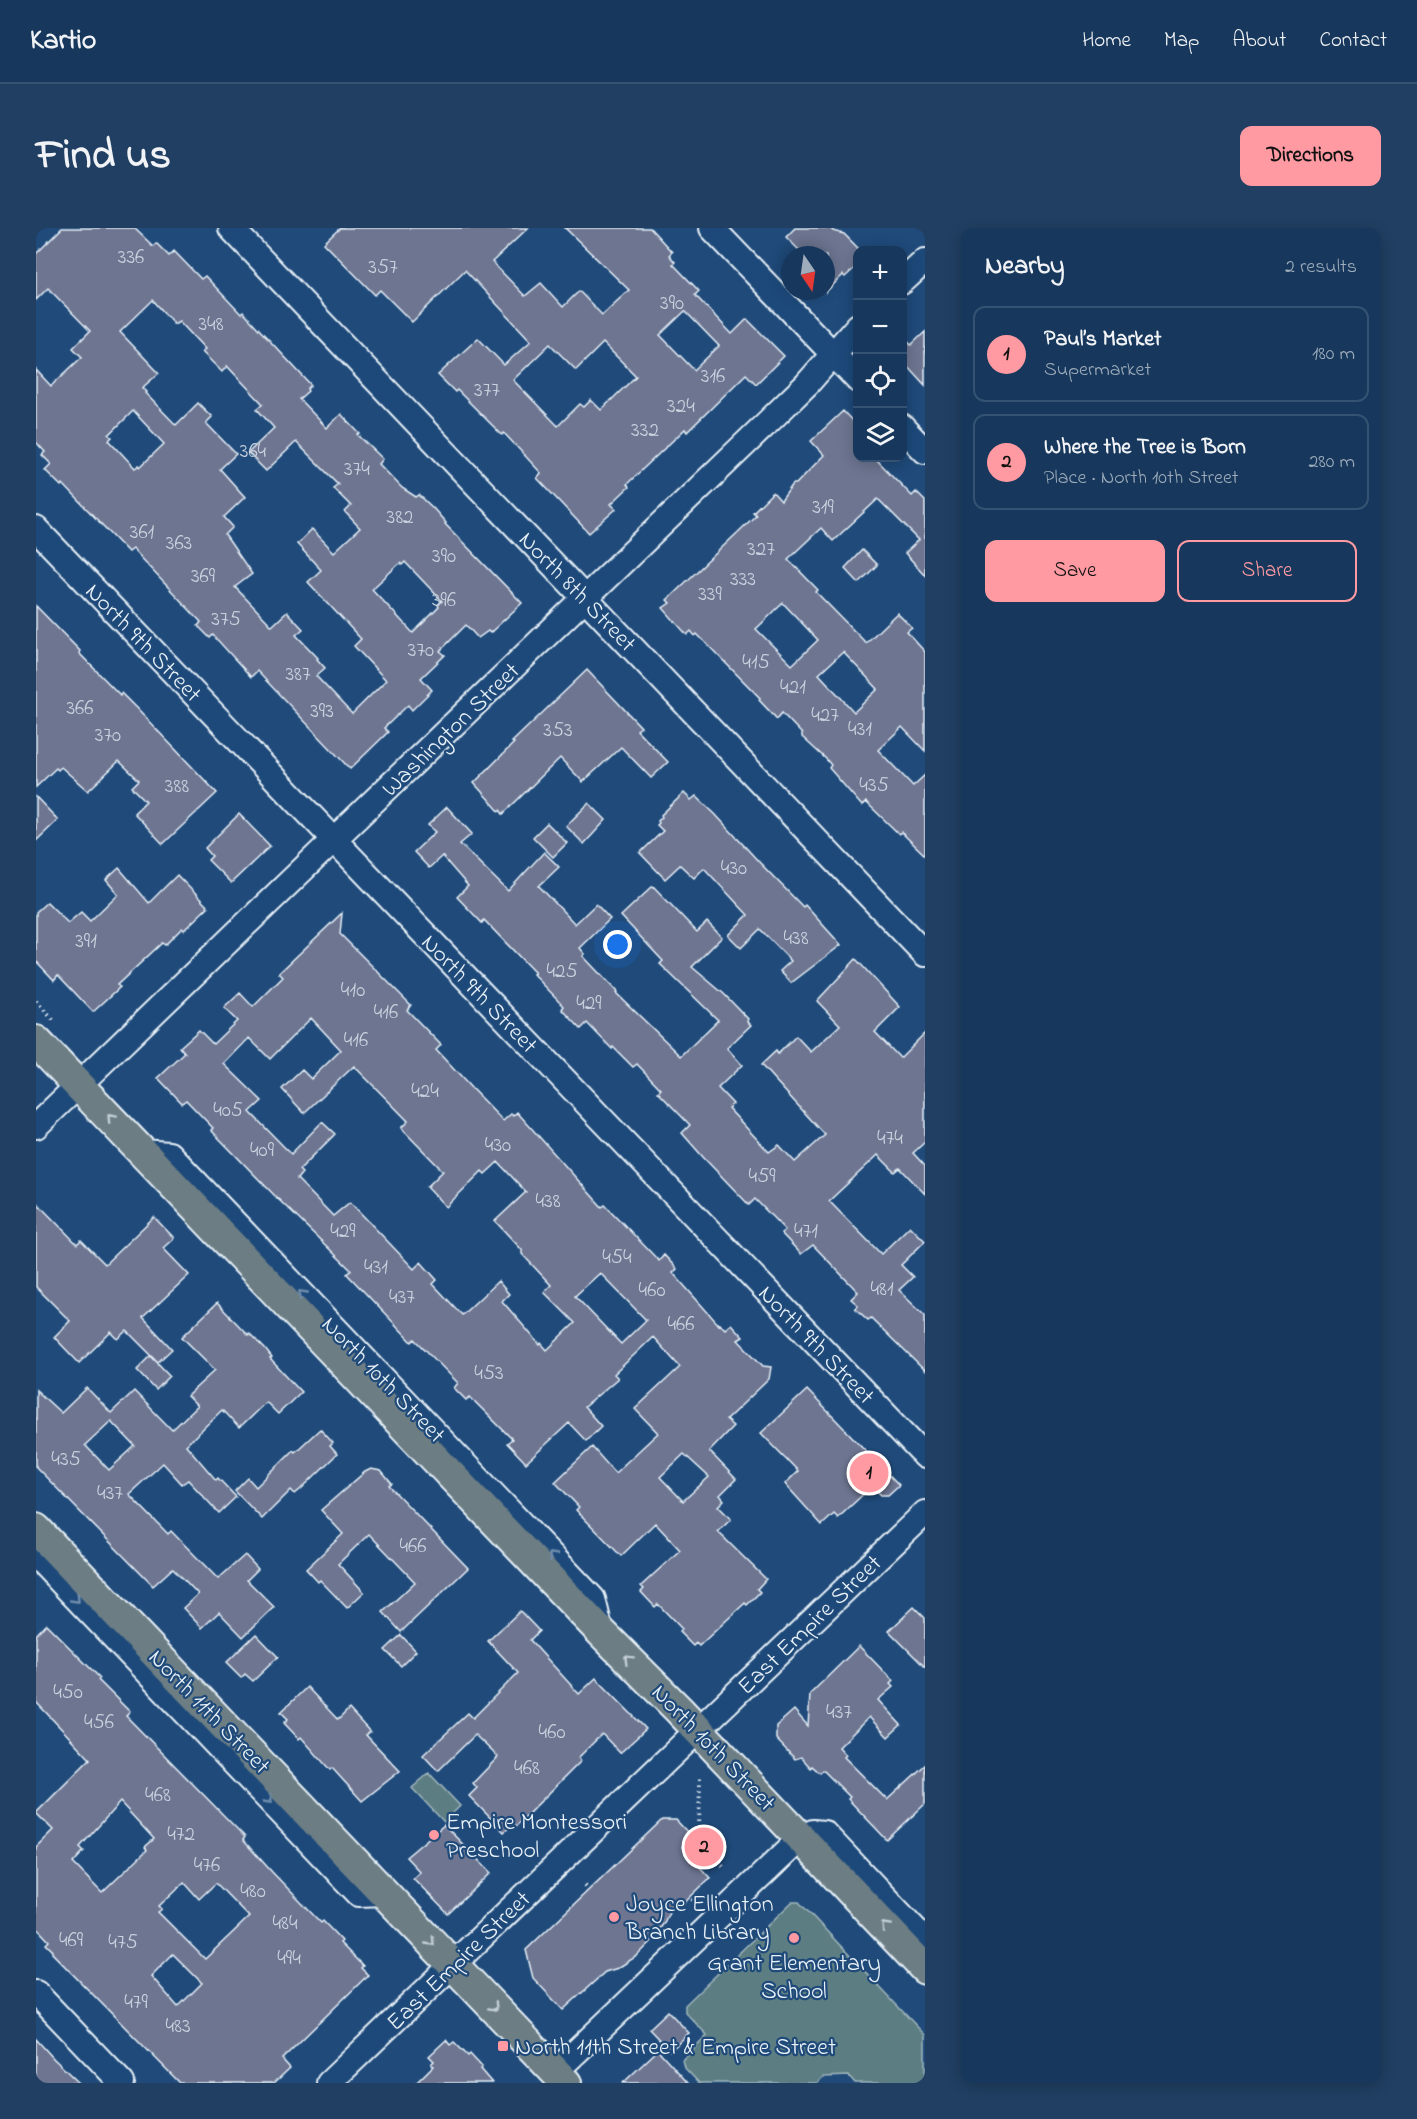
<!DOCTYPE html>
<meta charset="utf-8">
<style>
:root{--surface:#17385c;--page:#203f62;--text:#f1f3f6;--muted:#9eacbb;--line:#365272;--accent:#ff9aa2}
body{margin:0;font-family:"Indie Flower",sans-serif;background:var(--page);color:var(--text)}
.controls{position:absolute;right:18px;top:18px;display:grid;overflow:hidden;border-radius:12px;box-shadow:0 3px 15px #0003}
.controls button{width:54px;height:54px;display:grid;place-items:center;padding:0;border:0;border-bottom:2px solid var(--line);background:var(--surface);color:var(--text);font:30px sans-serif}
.compass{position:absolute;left:745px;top:18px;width:54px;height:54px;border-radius:50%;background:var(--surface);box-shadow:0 3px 15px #0003;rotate:167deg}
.you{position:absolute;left:582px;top:717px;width:21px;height:21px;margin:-15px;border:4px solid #fff;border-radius:50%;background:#1a73e8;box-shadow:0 0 0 9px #1a73e833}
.badge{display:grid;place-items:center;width:39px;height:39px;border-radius:50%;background:var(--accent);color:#111;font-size:20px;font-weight:700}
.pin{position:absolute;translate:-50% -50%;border:3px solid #fff;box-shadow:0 2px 6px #0006}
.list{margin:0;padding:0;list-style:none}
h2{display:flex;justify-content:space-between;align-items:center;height:78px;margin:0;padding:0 24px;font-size:26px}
h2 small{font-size:20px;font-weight:400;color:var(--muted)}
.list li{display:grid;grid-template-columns:39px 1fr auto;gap:18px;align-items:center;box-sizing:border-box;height:96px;margin:0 12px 12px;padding:0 12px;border:2px solid var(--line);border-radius:12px}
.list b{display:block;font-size:22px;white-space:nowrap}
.list p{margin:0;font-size:20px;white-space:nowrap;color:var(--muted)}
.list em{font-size:20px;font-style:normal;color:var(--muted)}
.actions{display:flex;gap:12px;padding:18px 24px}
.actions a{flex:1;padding:14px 0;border:2px solid var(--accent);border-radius:12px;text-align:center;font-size:21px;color:var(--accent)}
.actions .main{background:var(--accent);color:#111}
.icon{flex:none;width:33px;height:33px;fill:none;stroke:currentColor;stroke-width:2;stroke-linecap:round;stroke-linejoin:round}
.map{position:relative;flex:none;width:889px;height:1855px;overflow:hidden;border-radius:12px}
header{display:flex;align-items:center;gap:36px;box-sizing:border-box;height:84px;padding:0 30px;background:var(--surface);border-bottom:2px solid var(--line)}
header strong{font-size:28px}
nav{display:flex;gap:33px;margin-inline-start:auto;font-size:21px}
.intro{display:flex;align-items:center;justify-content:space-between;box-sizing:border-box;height:144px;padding:0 36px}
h1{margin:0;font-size:42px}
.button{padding:15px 27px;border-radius:12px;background:var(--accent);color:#111;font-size:21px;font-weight:700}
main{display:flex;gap:36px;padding:0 36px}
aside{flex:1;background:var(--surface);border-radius:12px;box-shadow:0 3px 15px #0003}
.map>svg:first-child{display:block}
.green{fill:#5b7d82;stroke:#a2b7bd;stroke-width:1.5}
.building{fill:#6d7491;stroke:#e8f1f8;stroke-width:1.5;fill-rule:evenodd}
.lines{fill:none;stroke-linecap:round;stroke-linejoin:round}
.minor-casing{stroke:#e8f1f8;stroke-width:28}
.major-casing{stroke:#e8f1f8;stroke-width:34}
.path{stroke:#e8f1f8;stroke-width:4;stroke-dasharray:1.5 4.5;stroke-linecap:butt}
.minor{stroke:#1f4a7a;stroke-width:24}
.major{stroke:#6c7e84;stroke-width:30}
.oneway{stroke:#c3ced5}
.oneway2{stroke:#6f8dac}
.poi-dot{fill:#ff9aa2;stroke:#1f4a7a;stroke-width:2}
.labels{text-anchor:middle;stroke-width:4.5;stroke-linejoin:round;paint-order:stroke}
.number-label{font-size:21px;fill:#c9d2de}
.street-label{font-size:24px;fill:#e8f1f8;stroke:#1f4a7a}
.poi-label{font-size:24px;fill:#e8f1f8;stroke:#1f4a7a;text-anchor:start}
</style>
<header>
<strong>Kartio</strong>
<nav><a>Home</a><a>Map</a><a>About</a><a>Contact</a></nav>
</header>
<div class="intro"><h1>Find us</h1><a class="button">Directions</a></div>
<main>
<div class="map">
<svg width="889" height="1855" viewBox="0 0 889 1855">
<rect width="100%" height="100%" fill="#1f4a7a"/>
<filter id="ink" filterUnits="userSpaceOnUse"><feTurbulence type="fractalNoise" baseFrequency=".0167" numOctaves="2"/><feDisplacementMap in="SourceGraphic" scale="12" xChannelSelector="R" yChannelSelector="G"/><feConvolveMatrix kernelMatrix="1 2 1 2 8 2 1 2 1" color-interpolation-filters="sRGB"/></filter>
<g filter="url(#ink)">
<g class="green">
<path d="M393,1545l31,33 -16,16 -32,-34z"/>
<path d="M756,1674h7l126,133v48h-70l-6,-7 -26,1 -6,6h-118l-15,-16 -2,-7 25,-25 -22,-23v-7z"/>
</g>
<g class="building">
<path d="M26,0h72l19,18 3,-3 13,13 5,-5 27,28 4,-3 36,38 2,-2 68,73 -4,4 1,2 -9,8 28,29 14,-14 19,20 -2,1 25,24 -4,5 23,24 14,9 3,-2 14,13 13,15 -1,1 77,79 -32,30 -2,-2 -10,7 -12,-13 -26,26 5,4 -24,23 11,12 -20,20 -4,-5 -24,23 4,4 -6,6 -32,31 -93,-98 -6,6 -38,-42 -3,3 -12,-12 3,-4 -69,-73 -4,3 -65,-68 -2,2 -16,-16 6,-6 -9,-9 3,-3 -9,-10v-72l15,16 31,-29 -9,-9 17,-17 -42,-43 -12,12v-46zM117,72l21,24 5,-3 26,28 -3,3 20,20 5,-6 36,38 -6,5 17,19 -26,25 18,18 30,-29 42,42 -5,4 18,18 -6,6 15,16 -26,24 -22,-23 -15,15 24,26 -13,12 53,57 -7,7 32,34 -34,34 -36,-38 9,-8 -8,-9 1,-1 -22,-23 7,-6 -16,-17 -15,14 -37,-39 17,-13 -27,-39 8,-8 -9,-10 21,-20 -25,-28 16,-15 -30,-31 6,-6 -14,-14 -22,22 -31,-32 1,-1 -4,-4 17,-15 -39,-41zM97,183l31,33 -24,23 -1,-2 -4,3 -26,-28 3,-3 -3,-2zM369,334l37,39 -4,4 1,2 -26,26 -41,-44 28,-26 2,2z"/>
<path d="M304,0h188l-36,34 33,34 16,-13 22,24 16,-16 23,24 27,-25 -64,-62h85l22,24 -3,3 6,7 -2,2 26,27 -4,4 37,39 15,-15 37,37 -28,28 -10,-10 -59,58 -2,-3 -58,55 2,3 -18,17 5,5 -27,24 -52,-55 4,-5 -37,-40 -2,2 -45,-45 -2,2 -17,-17 40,-37 26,27 27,-24 -66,-71 -53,52 -32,-32 -5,5 -51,-52zM649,83l34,35 -25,24 -34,-35zM567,115l33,33 -35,34 -10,-10 -7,7 -4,-3 -22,22 -45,-46 37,-36 26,26z"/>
<path d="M759,0h35l3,3 11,3 14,14v17l-13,12 -2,-2 -17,17v-37h-22l-18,-18z"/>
<path d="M889,104v53l-22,-24v-25l8,9z"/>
<path d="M807,183l15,16v31h17l37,38 4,-4 9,9v74l-20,-22 14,-13 -41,-41 -45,42 -12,-13 -33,31 30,31 -2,2 50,51 31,-30 15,15 -5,4 18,20v99l-23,-24 -24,23 35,36 12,-11v80l-24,-23 -2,2 -33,-32 -4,4 -33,-38 2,-3 -5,-6 -24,-22v-3l-20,-21 -5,6 -18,-19 1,-2 -63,-64 -2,2 -4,-5 -4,4 -24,-27 7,-5 -3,-3 21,-20 68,-65 -3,-3 20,-20 8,9 12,-17h3l28,-29 -13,-14zM747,375l35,37 -26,25 -36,-36zM807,424l35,37 -24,23 -35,-38z"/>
<path d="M826,322l15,15 -18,18 -14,-15z"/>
<path d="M0,378l44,45 -1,2 41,42 1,-2 15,15 81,85 -54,51 -29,-31 12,-12 -14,-14 7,-7 -20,-19 -31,30 -27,-24 -3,3 -2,-2 -20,19z"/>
<path d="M551,442l54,57 -4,3 31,32 -17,16 -30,-31 -38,35 -23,-24 -57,56 -3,-4 -1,1 -25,-28 40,-40 -2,-1z"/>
<path d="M648,565l7,7 5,-4 19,18 45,49 43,44 2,-2 36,40 -50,38 -11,-12 11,-10 -31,-32 -19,19 -13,-13 20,-20 -44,-47 -10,10 -14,-13 -15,14 -25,-26 23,-22 -6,-6 2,-2 -1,-2 4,-4 -1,-2z"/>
<path d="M0,569l22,23 -22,21z"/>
<path d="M553,575l17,17 -22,24 -18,-18z"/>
<path d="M411,579l25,27 -12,10 48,47 36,-39 15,15 -20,19 36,38 21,-20 14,15 -30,29 5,6 -2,2 34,36 -1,1 65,63 37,-36 -58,-56 3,-3 -42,-45 32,-30 44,46 10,-10 15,15 -30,30 32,27 24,25 -1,2 4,4 -24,23 15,17 -24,23 15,16 -5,4 41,44 10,-7 16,17 30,-27 -64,-70 15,-14 2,3 18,-18 15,16 29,-27 -23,-24 39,-42 44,48 -25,25 25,26 25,-25v109l-12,11 12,13v28l-25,-26 -5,4 -17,-17 -49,46 52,53 29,-28 15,15 -24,24 12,12 -14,13 26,25v56l-54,-53 -3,2 -13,-12 3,-3 -7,-6 7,-7 -45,-47 -12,9 -20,-21 4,-3 -30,-31 -6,6 -46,-48 -21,-24 8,-8 -32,-33 3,-3 -24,-25 -4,3 -20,-20 -1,2 -25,-26 -6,6 -19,-20 2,-3 -31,-32 2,-1 -51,-53 -2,3 -24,-25 -1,-1 11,-11 -26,-30 -13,12 -15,-16 21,-20 -7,-7z"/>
<path d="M203,586l31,32 -39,37 -23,-23 4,-4 -7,-8z"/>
<path d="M511,595l20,20 -14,14 -20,-20z"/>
<path d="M83,640l30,35 28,-28 31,32 -24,23 -2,-2 -17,17 -3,-2 -45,42 3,2 -27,25 -35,-37 -4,5 -18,-19v-49l11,-10 21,21 13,-11 9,9 28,-27 -12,-14z"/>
<path d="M306,685l-2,21 71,71 -4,5 34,35 -5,5 37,40 30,31 8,-7 2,2 4,-4 85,95 3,-2 54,56 5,-6 13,14 -4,4 46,52 1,-1 5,5 6,-5 12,13 -5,3 25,26 8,1 -2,12 -43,41 7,6 -24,25 27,28 -16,16 4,5 -6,6 13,13 -13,13 48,47 -9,10 3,3 -13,13 -2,-2 -46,43 -3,-3 -3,3 -14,-14 3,-3 -24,-25 -3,3 -14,-15 3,-3 -3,-3 39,-36 -25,-27 -34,33 -45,-46 3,-3 -24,-25 37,-35 23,26 43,-40 -23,-24 45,-42 -27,-30 -39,37 4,4 -34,29 17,19 -15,15 -17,-18 -43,40 -19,-20 5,-4 -42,-42 -4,3 -12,-12 4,-5 -43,-44 -3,3 -65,-68 4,-4 -74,-72 -66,-68 2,-2 -27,-28 -4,3 -24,-25 27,-25 -5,-6 19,-17 14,14 24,-23 -13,-13 16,-15 13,14 30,-30 -4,-4zM275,790l30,32 -30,29 -9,-9 -20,19 22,24 50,-47 54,55 -7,7 42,43 -16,16 19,20 36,-36 3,3 13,-12 28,30 -31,29 27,29v4l29,31 -7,7 31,31 -28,27 -6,-7 -1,2 -38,-44 7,-7 -11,-13 -36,34 -29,-31 4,-4 -16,-18 -7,7 -64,-67 -17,14 -36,-37 5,-6 -3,-3 36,-36 -13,-12 -31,32 -41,-42 12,-11 -38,-37 25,-26 21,21zM564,1045l46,47 -25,24 -46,-48zM648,1226l25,23 -26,24 -23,-24z"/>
<path d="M0,974l41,42 4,-4 24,24 49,-47 20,21 -11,10 26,27 -46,43 29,31 -14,13 -31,-31 -9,8 -7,-7 -32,31 -25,-26 16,-16 -34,-34z"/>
<path d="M181,1075l31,32 1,-2 16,16 7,9 -2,1 31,33 -23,22 -12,-12 -27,26 -17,-18 -36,35 30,35 2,-2 18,19 -17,16 -31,-33 -6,4 -19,-21 -34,31 39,40 3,-3 47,48 27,-24 13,14 -11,11 27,27 -31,30 -24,-25 -17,16 -19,-20 15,-14 -25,-26 -20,18 -117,-119v-77l25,23 26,-25 24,25 23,-22 38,39 25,-24 -10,-10 28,-26 -33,-33zM75,1193l24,25 -26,24 -24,-25z"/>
<path d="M115,1128l19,20 -14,14 -19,-20z"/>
<path d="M771,1162l92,95 -11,10h-7l-9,-9 -34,32 -4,-4 -12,11 -37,-41 13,-13 -37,-38z"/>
<path d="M284,1201l13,14 -3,3 7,8 -36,35 -6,5 -4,-4 -29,29 -27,-28 13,-13 8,9 37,-37 2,2z"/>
<path d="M335,1241l10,2 11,13 -3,2 79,82 -67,64 -18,-20 32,-30 -46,-48 -31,30 26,28 -17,16 -27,-28 -2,2 -12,-13 37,-35 -22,-24 44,-38z"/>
<path d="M878,1379l11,11v49l-36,-36z"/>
<path d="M484,1383l19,20 -9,9 49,54 17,-16 50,51 -26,24 -18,-19 -24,24 3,3 -68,68 -3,-2 -6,5 -35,-36 8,-8 -4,-5 25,-26 -23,-22 -37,36 -15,-16 45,-42 5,5 45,-45 -30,-32z"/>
<path d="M10,1396l54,54 -2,2 32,32 -4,4 119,121 -2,3 29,32 49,51 2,-2 19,20 -2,2 23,23 -2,2 7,7 -86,84 8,9 -16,15h-94l-128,-130 1,-2 -7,-7 3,-3 -13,-14v-80l17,-17 -17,-17 54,-54 -54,-57v-67zM84,1574l34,37 -9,8 2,3 -45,43 -29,-30 11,-12 -4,-4zM148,1654l15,17 17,-16 33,34 -44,42 -47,-47 4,-3 -3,-3zM137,1726l29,29 -24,24 -27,-31z"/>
<path d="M220,1406l22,23 -25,24 -8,-7 -4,4 -15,-15z"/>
<path d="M365,1407l15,16 -15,15 -16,-16z"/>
<path d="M823,1418l34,35 -3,3 3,3 -15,13 23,25 -13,12 -19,-20 -30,30 7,8 -2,2 43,43 38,-35v39l-38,36 -39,-41 2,-2 -27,-27 -3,3 -8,-7 -1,2 -10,-11 -6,2 -19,-20v-13l18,-16 14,16 2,-32z"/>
<path d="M271,1459l31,33 11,-11 21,23 -4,3 34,36 -38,30 -30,-33 -2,2 -29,-33 -2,2 -15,-16 4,-4 -7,-7z"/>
<path d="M626,1592h14l16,17 -10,10 28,31 -27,26 -10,-1 -9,20 -13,19 -14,14 -19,12 -13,4 -42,38 -30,-32 -7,-28z"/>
<path d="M408,1597l47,48 -43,41 -35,-36 7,-6 -14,-15z"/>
<path d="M632,1783l21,22 -19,18 -21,-22z"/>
<path d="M0,1811l18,20 25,24h-43z"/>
<path d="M410,1812l4,5 4,-3 14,14 2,-2 12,13 -2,2 12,14h-76l17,-17 -2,-2 3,-3 -5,-5z"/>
<path d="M622,1822l30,33h-65z"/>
</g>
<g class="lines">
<g class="minor-casing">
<g id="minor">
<path d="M195,0l694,726"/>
<path d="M676,0l146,152"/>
<path d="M866,54l23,-21"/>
<path d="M866,199l23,24"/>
<path d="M0,301l889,927"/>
<path d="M0,898l733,-705 38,-37 51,-58"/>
<path d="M107,924l26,2 424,445 8,33"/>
<path d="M0,1328l323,338 25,-1"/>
<path d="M0,1765l86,90"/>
<path d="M519,1844l246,-234 12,-6 11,1 101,107"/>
<path d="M293,1855l596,-570"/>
</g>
</g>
<g class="major-casing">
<g id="major">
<path d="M0,813l565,591 78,78 246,259"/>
<path d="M0,1301l530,554"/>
</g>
</g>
<g class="path">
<path d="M0,773l18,20"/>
<circle cx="668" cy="1619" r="14"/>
<path d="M663,1606l1,-58"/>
<path d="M677,1629l13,11"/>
<path d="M549,1657l4,4"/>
<path d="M656,1671l6,7"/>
</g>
<use href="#minor" class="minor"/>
<use href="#major" class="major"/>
</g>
<defs><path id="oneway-chevron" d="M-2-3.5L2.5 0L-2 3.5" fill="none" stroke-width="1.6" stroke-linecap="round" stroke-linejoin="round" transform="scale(1.5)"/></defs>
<g class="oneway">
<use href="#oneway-chevron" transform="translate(75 890) rotate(-133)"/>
<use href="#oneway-chevron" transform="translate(592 1431) rotate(-135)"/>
<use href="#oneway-chevron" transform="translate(849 1698) rotate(-133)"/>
<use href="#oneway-chevron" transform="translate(395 1714) rotate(46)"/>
<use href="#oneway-chevron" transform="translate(458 1779) rotate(47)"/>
</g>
<g class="oneway2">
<use href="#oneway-chevron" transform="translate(266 1066) rotate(-134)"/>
<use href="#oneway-chevron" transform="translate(516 1328) rotate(-134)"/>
<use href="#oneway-chevron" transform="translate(40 1371) rotate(46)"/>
<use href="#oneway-chevron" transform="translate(233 1572) rotate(46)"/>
</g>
</g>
<g class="poi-dot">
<circle cx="398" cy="1607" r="6"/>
<circle cx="578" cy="1689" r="6"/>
<circle cx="758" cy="1710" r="6"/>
<rect x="461" y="1812" width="12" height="12" rx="3"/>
</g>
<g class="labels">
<g class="number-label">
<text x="95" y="35">336</text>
<text x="347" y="45">357</text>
<text x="636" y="81">390</text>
<text x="175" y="102">348</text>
<text x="677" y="154">316</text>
<text x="451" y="168">377</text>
<text x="645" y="184">324</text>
<text x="609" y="208">332</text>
<text x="217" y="229">364</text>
<text x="321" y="247">374</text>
<text x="787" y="285">319</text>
<text x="364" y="295">382</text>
<text x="106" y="310">361</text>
<text x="143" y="321">363</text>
<text x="725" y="327">327</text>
<text x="408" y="334">390</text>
<text x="167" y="354">369</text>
<text x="707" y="357">333</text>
<text x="674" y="372">339</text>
<text x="408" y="378">396</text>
<text x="190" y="397">375</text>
<text x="385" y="428">370</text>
<text x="720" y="440">415</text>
<text x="262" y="452">387</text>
<text x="757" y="465">421</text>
<text x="44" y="486">366</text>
<text x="286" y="489">393</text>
<text x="789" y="493">427</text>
<text x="824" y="507">431</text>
<text x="522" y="508">353</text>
<text x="72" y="513">370</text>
<text x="838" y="563">435</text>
<text x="141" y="564">388</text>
<text x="698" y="646">430</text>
<text x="760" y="716">438</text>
<text x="50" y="719">391</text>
<text x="526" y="749">425</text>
<text x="317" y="768">410</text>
<text x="553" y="781">429</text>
<text x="350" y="790">416</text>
<text x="320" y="818">416</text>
<text x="389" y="869">424</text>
<text x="192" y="888">405</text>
<text x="854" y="916">474</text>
<text x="462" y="923">430</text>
<text x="226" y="928">409</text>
<text x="726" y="954">459</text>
<text x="512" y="979">438</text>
<text x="307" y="1009">429</text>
<text x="770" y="1009">471</text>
<text x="581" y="1035">454</text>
<text x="340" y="1045">431</text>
<text x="846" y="1067">481</text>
<text x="616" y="1068">460</text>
<text x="366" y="1075">437</text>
<text x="645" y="1102">466</text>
<text x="453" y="1151">453</text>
<text x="30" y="1237">435</text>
<text x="74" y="1271">437</text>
<text x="377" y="1324">466</text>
<text x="32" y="1470">450</text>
<text x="803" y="1490">437</text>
<text x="63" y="1500">456</text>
<text x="516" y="1510">460</text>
<text x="491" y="1546">468</text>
<text x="122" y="1573">468</text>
<text x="145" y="1612">472</text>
<text x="171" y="1643">476</text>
<text x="217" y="1669">480</text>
<text x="249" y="1701">484</text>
<text x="35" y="1718">469</text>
<text x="87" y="1720">475</text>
<text x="253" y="1736">494</text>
<text x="100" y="1780">479</text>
<text x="142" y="1804">483</text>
</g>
<g class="street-label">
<text transform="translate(542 363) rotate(46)" y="8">North 8th Street</text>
<text transform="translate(108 414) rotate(46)" y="8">North 9th Street</text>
<text transform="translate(414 501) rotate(-44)" y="8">Washington Street</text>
<text transform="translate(444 765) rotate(46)" y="8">North 9th Street</text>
<text transform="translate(781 1116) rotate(46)" y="8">North 9th Street</text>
<text transform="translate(348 1151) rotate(46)" y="8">North 10th Street</text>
<text transform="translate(773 1396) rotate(-44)" y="8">East Empire Street</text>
<text transform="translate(174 1483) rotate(46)" y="8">North 11th Street</text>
<text transform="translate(678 1519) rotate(46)" y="8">North 10th Street</text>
<text transform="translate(422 1732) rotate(-44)" y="8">East Empire Street</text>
</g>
<g class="poi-label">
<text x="410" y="1601">Empire Montessori<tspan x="410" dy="28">Preschool</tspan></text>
<text x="590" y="1683">Joyce Ellington<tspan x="590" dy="28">Branch Library</tspan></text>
<text x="758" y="1742" text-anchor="middle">Grant Elementary<tspan x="758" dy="28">School</tspan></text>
<text x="479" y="1826">North 11th Street &amp; Empire Street</text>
</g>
</g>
</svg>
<div class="controls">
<button>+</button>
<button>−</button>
<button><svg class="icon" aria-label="locate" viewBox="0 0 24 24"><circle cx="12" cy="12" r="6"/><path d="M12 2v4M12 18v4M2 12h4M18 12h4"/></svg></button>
<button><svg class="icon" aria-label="layers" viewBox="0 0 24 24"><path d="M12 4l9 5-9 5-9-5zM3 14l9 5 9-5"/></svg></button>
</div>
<svg class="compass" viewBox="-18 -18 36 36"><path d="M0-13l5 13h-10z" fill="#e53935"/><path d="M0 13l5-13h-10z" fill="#9eacbb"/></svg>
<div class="you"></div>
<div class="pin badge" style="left:833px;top:1245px">1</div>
<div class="pin badge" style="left:668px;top:1619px">2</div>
</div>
<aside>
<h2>Nearby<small>2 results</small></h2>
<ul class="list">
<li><span class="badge">1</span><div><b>Paul’s Market</b><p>Supermarket</p></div><em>180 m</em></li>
<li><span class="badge">2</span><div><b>Where the Tree is Born</b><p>Place · North 10th Street</p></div><em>280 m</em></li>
</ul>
<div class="actions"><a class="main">Save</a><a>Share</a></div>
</aside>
</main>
